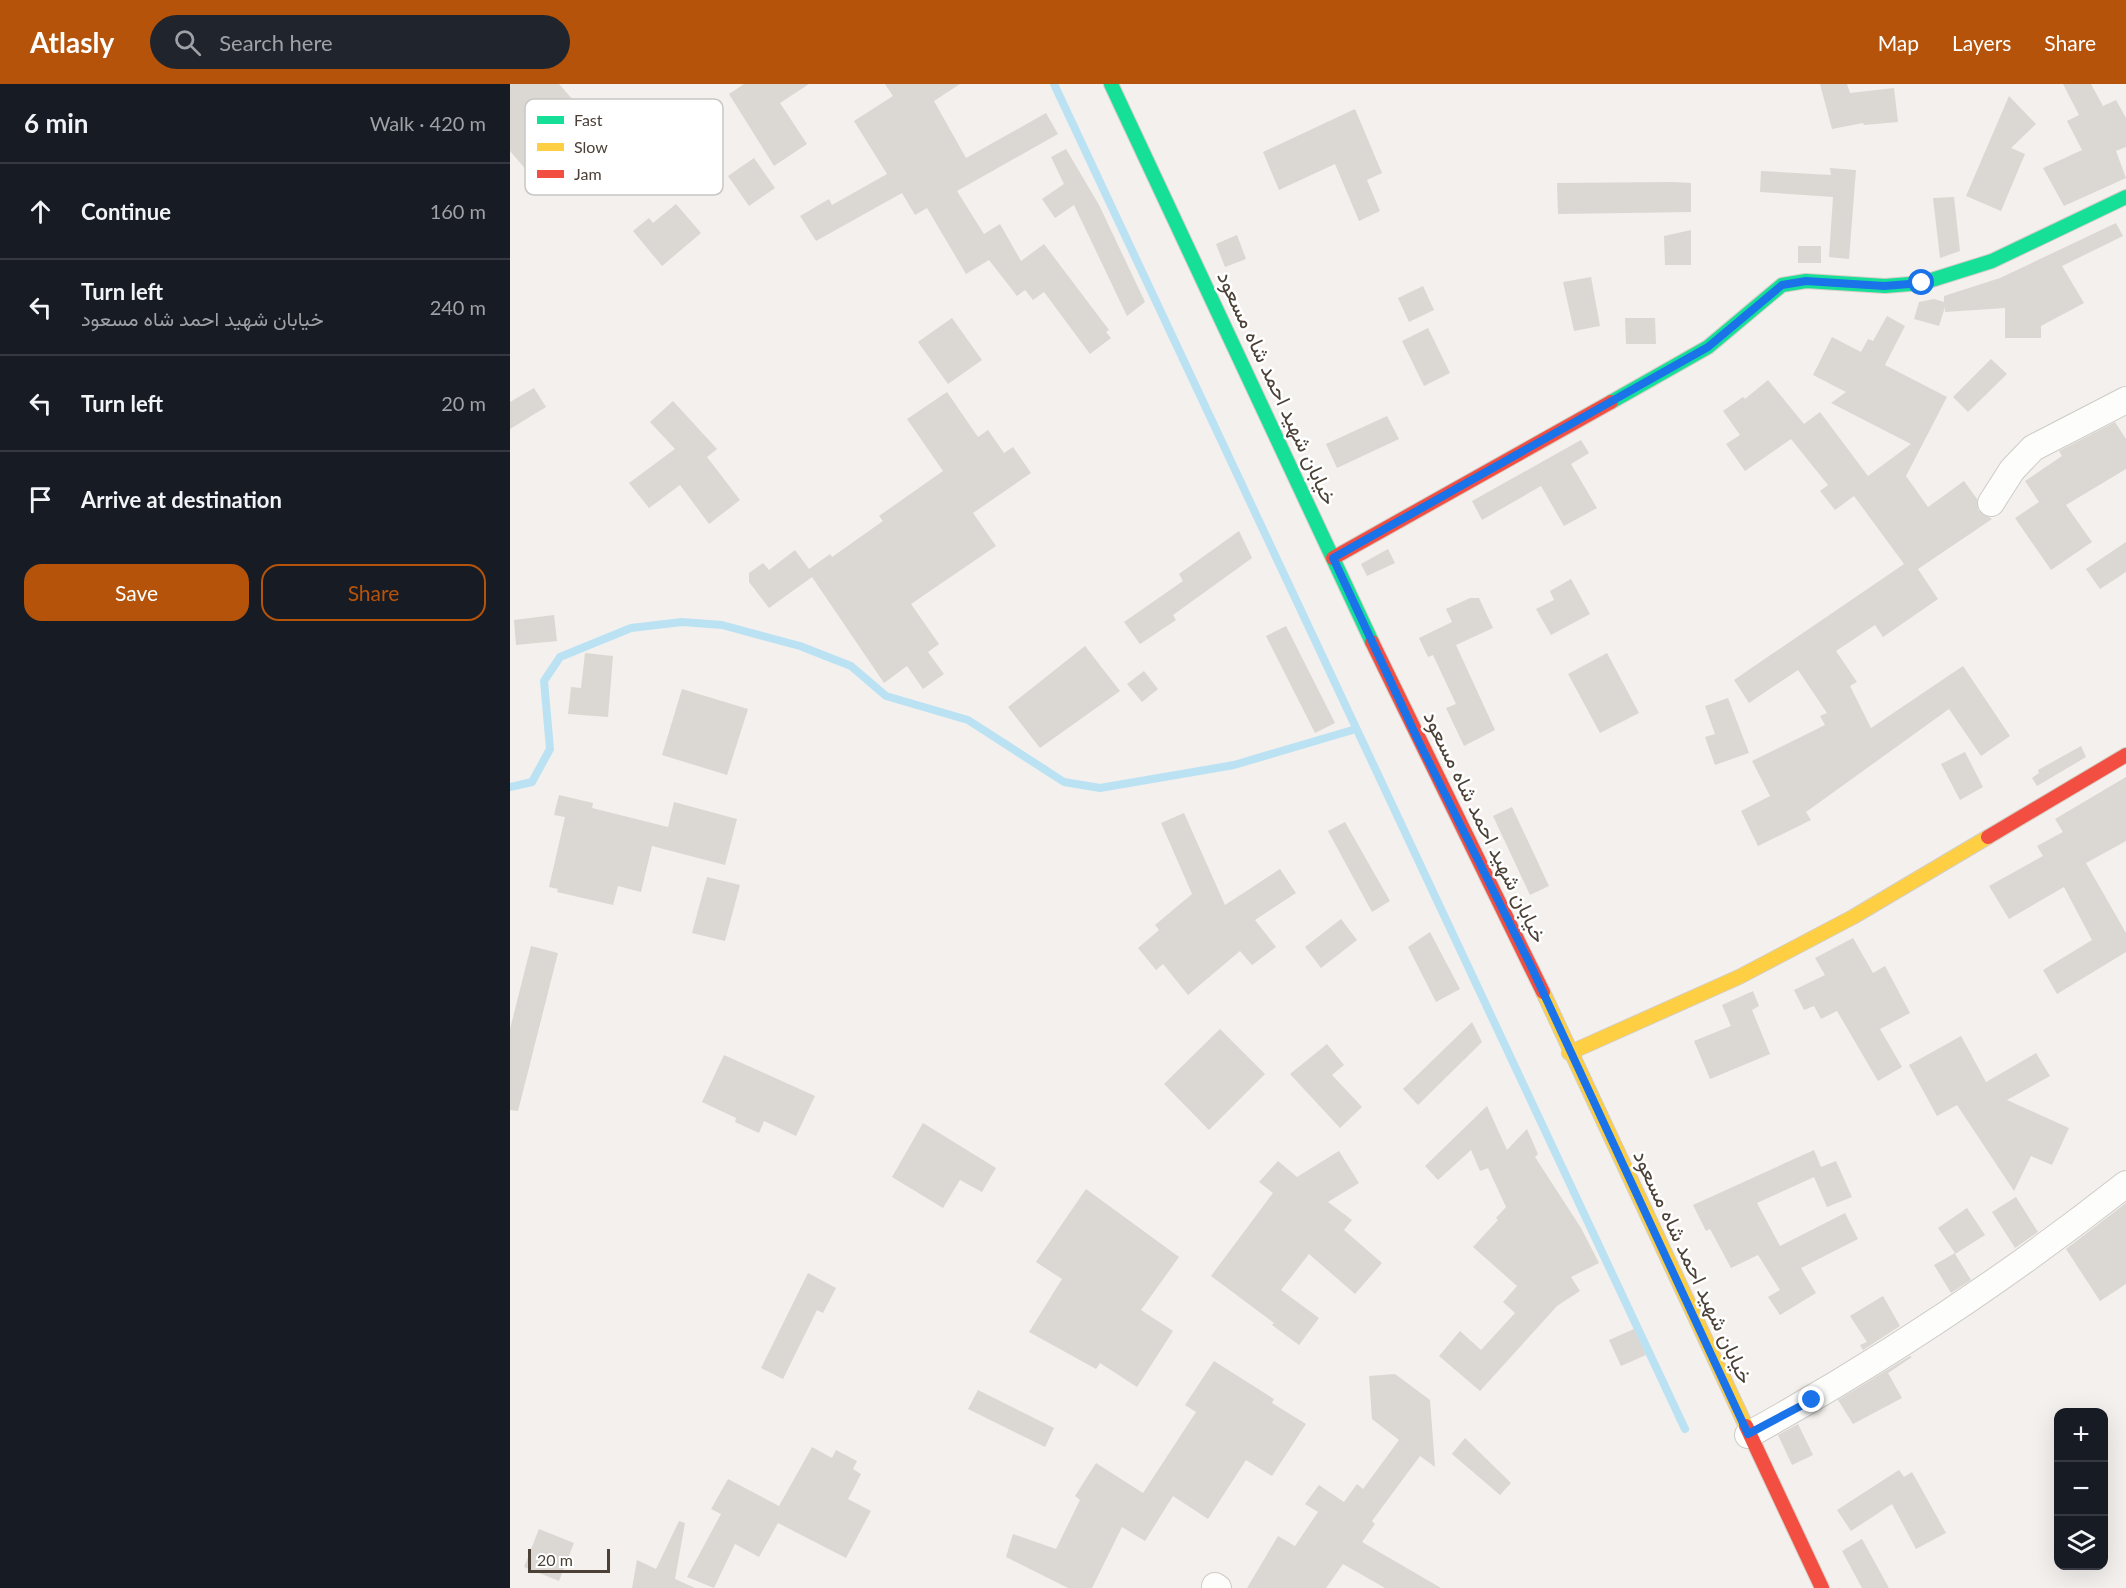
<!DOCTYPE html>
<meta charset="utf-8">
<style>
:root{--surface:#171b24;--page:#20242c;--text:#f1f3f6;--muted:#9ea1a6;--line:#363941;--accent:#b45309}
body{margin:0;font-family:Lato,Vazirmatn,sans-serif;background:var(--page);color:var(--text)}
.controls{position:absolute;right:18px;bottom:18px;display:grid;overflow:hidden;border-radius:12px;box-shadow:0 6px 24px #0002}
.controls button{width:54px;height:54px;display:grid;place-items:center;padding:0;border:0;border-bottom:2px solid var(--line);background:var(--surface);color:var(--text);font:30px sans-serif}
.scale{position:absolute;left:18px;bottom:15px;width:82px;box-sizing:border-box;padding-left:6px;border:3px solid #4b4137;border-top:0;font-size:16px;line-height:21px;white-space:nowrap;color:#4b4137;-webkit-text-stroke:4px #fff;paint-order:stroke}
.stop{position:absolute;width:18px;height:18px;margin:-14px;border:4px solid #1a73e8;border-radius:50%;background:#fff}
.stop.end{background:#1a73e8;border-color:#fff;box-shadow:0 2px 6px #0008}
.list{margin:0;padding:0;list-style:none}
h2{display:flex;justify-content:space-between;align-items:center;height:78px;margin:0;padding:0 24px;font-size:26px}
h2 small{font-size:20px;font-weight:400;color:var(--muted)}
.list li{display:grid;grid-template-columns:39px 1fr auto;gap:18px;align-items:center;box-sizing:border-box;height:96px;padding:0 24px;border-top:2px solid var(--line)}
.list b{display:block;font-size:22px;white-space:nowrap}
.list p{margin:0;font-size:20px;white-space:nowrap;color:var(--muted)}
.list em{font-size:20px;font-style:normal;color:var(--muted)}
.actions{display:flex;gap:12px;padding:18px 24px}
.actions a{flex:1;padding:14px 0;border:2px solid var(--accent);border-radius:18px;text-align:center;font-size:21px;color:var(--accent)}
.actions .main{background:var(--accent);color:#fff}
.icon{flex:none;width:33px;height:33px;fill:none;stroke:currentColor;stroke-width:2;stroke-linecap:round;stroke-linejoin:round}
.map{position:relative;flex:none;width:1616px;height:1504px;overflow:hidden}
header{display:flex;align-items:center;gap:36px;box-sizing:border-box;height:84px;padding:0 30px;background:var(--accent);color:#fff}
header strong{font-size:28px}
nav{display:flex;gap:33px;margin-inline-start:auto;font-size:21px}
.search{width:420px;height:54px;background:var(--page);display:flex;align-items:center;gap:15px;box-sizing:border-box;padding:0 21px;border-radius:33px;color:var(--muted);font-size:22px}
main{display:flex}
aside{flex:1;background:var(--surface)}
.map>svg:first-child{display:block}
.lines{fill:none;stroke-linecap:round;stroke-linejoin:round}
.stream{stroke:#bbe2f3;stroke-width:8}
.building{fill:#dbd8d3}
.street-casing{stroke:#cfcbc7;stroke-width:28}
.fast-casing{stroke:#d4cec5;stroke-width:16}
.slow-casing{stroke:#d4cec5;stroke-width:16}
.jam-casing{stroke:#d4cec5;stroke-width:16}
.street{stroke:#fdfdfc;stroke-width:26}
.fast{stroke:#16e098;stroke-width:14}
.slow{stroke:#ffcf43;stroke-width:14}
.jam{stroke:#f24e42;stroke-width:14}
.route{stroke:#1a73e8;stroke-width:8}
.labels{text-anchor:middle;stroke-width:5;stroke-linejoin:round;paint-order:stroke}
.street-label{font-size:21px;fill:#4b4137;stroke:#fff}
.key{fill:#fff;stroke:#c9c6c3;stroke-width:1.5}
.key-label{font-size:16px;fill:#4b4137}
</style>
<header>
<strong>Atlasly</strong>
<div class="search"><svg class="icon" aria-label="search" viewBox="0 0 24 24"><circle cx="10" cy="10" r="6"/><path d="M15 15l6 6"/></svg>Search here</div>
<nav><a>Map</a><a>Layers</a><a>Share</a></nav>
</header>
<main>
<aside>
<h2>6 min<small>Walk · 420 m</small></h2>
<ul class="list">
<li><svg class="icon" aria-label="ahead" viewBox="0 0 24 24"><path d="M12 20V5M6 11l6-6 6 6"/></svg><div><b>Continue</b></div><em>160 m</em></li>
<li><svg class="icon" aria-label="left" viewBox="0 0 24 24"><path d="M17 20v-9H6M10 6l-5 5 5 5"/></svg><div><b>Turn left</b><p>خیابان شهید احمد شاه مسعود</p></div><em>240 m</em></li>
<li><svg class="icon" aria-label="left" viewBox="0 0 24 24"><path d="M17 20v-9H6M10 6l-5 5 5 5"/></svg><div><b>Turn left</b></div><em>20 m</em></li>
<li><svg class="icon" aria-label="arrive" viewBox="0 0 24 24"><path d="M6 21V4h12l-3 4 3 4H6"/></svg><div><b>Arrive at destination</b></div></li>
</ul>
<div class="actions"><a class="main">Save</a><a>Share</a></div>
</aside>
<div class="map">
<svg width="1616" height="1504" viewBox="0 0 1616 1504">
<rect width="100%" height="100%" fill="#f3f0ed"/>
<g class="lines">
<g class="stream">
<path d="M544,0l631,1345"/>
<path d="M0,703l22,-5 18,-33 -6,-68 16,-24 71,-29 51,-6 40,3 78,21 51,20 35,30 82,24 96,62 36,6 134,-23 122,-36"/>
</g>
</g>
<g class="building">
<path d="M0,0h49l21,24 -10,9 18,20 -52,44 -26,-30z"/>
<path d="M234,0h65l-29,19 27,41 -33,22 -45,-72z"/>
<path d="M375,0h75l-26,17 32,57 80,-45 12,21 -101,57 27,43 16,-10 21,37 23,-17 65,86 -3,2 5,6 -21,16 -46,-62 -11,8 -8,-10 -8,6 -28,-36 -23,14 -39,-66 -12,7 -13,-22 -86,48 -16,-25 29,-17 3,6 55,-31 -33,-53 39,-25z"/>
<path d="M1310,0h27l3,9 44,-5 4,34 -34,3 -1,-2 -31,6z"/>
<path d="M1553,0h28l12,22 13,-6 10,18v29l-10,4 10,27 -62,28 -21,-38 39,-18 -15,-29 12,-6z"/>
<path d="M1499,12l27,28 -25,24 14,6 -24,57 -35,-15z"/>
<path d="M845,25l27,64 -15,7 13,31 -21,10 -24,-57 -56,26 -16,-38z"/>
<path d="M556,65l33,56 46,97 -18,14 -53,-111 -19,13 -13,-19 22,-15 -13,-27z"/>
<path d="M244,74l21,30 -26,18 -21,-30z"/>
<path d="M1320,84l26,2 -7,89 -20,-2 4,-60 -73,-5 1,-21 70,4z"/>
<path d="M1163,98l18,1v29l-133,2 -1,-31z"/>
<path d="M1444,113l6,54 -20,7 -7,-60z"/>
<path d="M166,120l25,29 -39,33 -29,-35 16,-13 4,5z"/>
<path d="M1606,139l7,13 -61,30 22,37 -43,23v12h-36v-30l-60,4v-5l-6,19 -25,-7 5,-17 15,-3 10,3v-6l56,-18z"/>
<path d="M1181,146v35h-26l-1,-29z"/>
<path d="M727,151l9,24 -21,8 -9,-23z"/>
<rect x="1288" y="162" width="23" height="17"/>
<path d="M1081,193l9,49 -26,5 -11,-49z"/>
<path d="M913,202l11,24 -25,12 -11,-24z"/>
<path d="M1377,232l18,10 -20,39 62,32 -41,79 22,31 36,-26 13,18 1,11 14,9 -74,50 20,30 -55,38 -8,-12 -39,26 21,31 -7,4 21,42 92,-62 47,70 -29,20 -32,-47 -143,103 5,8 -53,26 -17,-35 29,-15 -18,-35 73,-36 -5,-9 7,-3 -29,-43 -49,33 -15,-23 170,-116 -50,-68 -19,14 -15,-19 8,-6 -37,-46 -46,32 -19,-27 14,-9 -17,-24 20,-14 2,2 23,-19 36,44 16,-12 48,64 43,-32 -80,-41 15,-11 -33,-17 19,-38 29,15 7,-13 5,2z"/>
<path d="M442,234l30,42 -34,24 -30,-42z"/>
<path d="M1115,234h30l1,26h-30z"/>
<path d="M918,244l22,45 -26,13 -22,-45z"/>
<path d="M1481,275l16,15 -39,38 -15,-15z"/>
<path d="M24,304l12,19 -36,22v-27z"/>
<path d="M437,308l31,45 10,-7 16,23 9,-6 18,26 -58,40 23,33 -85,58 28,40 -11,8 16,22 -21,15 -16,-23 -23,17 -72,-106 -43,31 -20,-26v-9l14,-10 6,7 26,-20 14,19 21,-15 2,3 51,-36 -4,-5 64,-45 -36,-52z"/>
<path d="M163,317l44,48 -10,8 33,43 -31,24 -29,-39 -31,23 -20,-25 46,-34 -25,-27z"/>
<path d="M877,332l12,23 -62,29 -11,-24z"/>
<path d="M1605,338l11,17v30l-60,36 26,37 -41,28 -36,-52 24,-16 -14,-21 37,-25 -3,-5z"/>
<path d="M1071,356l8,13 -18,11 26,44 -33,18 -23,-40 -59,34 -10,-19z"/>
<path d="M729,447l13,27 -79,57 3,5 -36,24 -16,-22 59,-41 -4,-7z"/>
<path d="M1616,458v30l-26,17 -14,-20z"/>
<path d="M878,465l7,14 -28,13 -6,-12z"/>
<path d="M1061,495l19,35 -39,21 -15,-26 18,-9 -4,-9z"/>
<path d="M960,514h9l14,30 -37,17 39,85 -31,16 -18,-38 10,-4 -23,-49 -5,2 -9,-19 33,-16 -6,-13z"/>
<path d="M44,531l3,26 -41,4 -2,-25z"/>
<path d="M776,542l49,97 -20,10 -49,-97z"/>
<path d="M575,562l35,45 -80,57 -32,-41z"/>
<path d="M75,569l28,3 -5,61 -40,-3 3,-27 10,1z"/>
<path d="M1097,569l32,60 -39,20 -32,-59z"/>
<path d="M634,587l14,18 -16,13 -15,-18z"/>
<path d="M172,605l66,20 -21,66 -65,-20z"/>
<path d="M1218,614l21,55 -34,12 -10,-28 10,-3 -10,-28z"/>
<path d="M1571,662l5,11 -49,29 -5,-8 7,-5 -1,-3z"/>
<path d="M1455,668l18,35 -23,13 -19,-36z"/>
<path d="M1616,693v64l-40,22 40,70v19l-69,42 -14,-24 49,-30 -28,-53 -55,32 -20,-33 54,-30 -6,-10 26,-14 -8,-13z"/>
<path d="M49,711l34,8 -1,5 76,19 6,-25 63,17 -12,46 -73,-19 -11,46 -23,-6 -5,19 -56,-13 1,-3 -9,-2 16,-70 -11,-2z"/>
<path d="M1002,723l37,79 -19,9 -37,-79z"/>
<path d="M674,729l41,92 55,-36 16,24 -41,27 21,27 -24,18 -12,-14 -52,44 -25,-31 -7,6 -18,-22 21,-18 -4,-5 37,-31 -31,-71z"/>
<path d="M835,738l45,79 -18,11 -44,-81z"/>
<path d="M197,793l33,8 -15,56 -33,-8z"/>
<path d="M831,835l16,21 -36,28 -16,-21z"/>
<path d="M920,848l30,57 -24,13 -28,-55z"/>
<path d="M1343,854l20,35 12,-7 25,47 -30,16 22,38 -24,14 -41,-70 -16,8 -7,-13 -10,4 -10,-20 31,-15 -10,-17z"/>
<path d="M21,862l27,7 -40,158 -8,-1v-81z"/>
<path d="M1243,907l6,15 -7,4 18,44 -60,25 -16,-38 37,-15 -9,-21z"/>
<path d="M962,938l10,20 -64,63 -15,-16z"/>
<path d="M710,945l45,45 -56,56 -45,-46z"/>
<path d="M1451,952l25,46 50,-29 14,23 -43,24 62,28 -17,37 -21,-9 -17,35 -57,-86 -20,11 -28,-51z"/>
<path d="M817,960l17,21 -12,10 30,32 -22,21 -50,-54z"/>
<path d="M214,971l91,41 -19,40 -32,-15 -5,12 -24,-11 1,-4 -34,-16z"/>
<path d="M977,1022l20,44 20,-21 11,25 -3,3 46,71 18,35 -28,14 9,14 -23,15 -77,85 -41,-35 21,-25 21,19 34,-37 -12,-11 14,-16 -44,-39 25,-27 -2,-2 10,-11 -18,-39 -8,3 -9,-21 -33,30 -13,-14z"/>
<path d="M413,1039l73,45 -14,24 -22,-12 -17,28 -51,-31z"/>
<path d="M1304,1066l7,17 15,-6 16,36 -25,10 -13,-30 -57,26 23,43 65,-33 13,26 -57,29 15,25 -36,22 -12,-18 12,-7 -22,-35 -27,13 -21,-39 -4,2 -13,-26z"/>
<path d="M829,1067l20,32 -31,19 24,18 -8,10 38,33 -27,31 -46,-40 -28,36 38,28 -20,27 -27,-20 2,-2 -63,-47 62,-83 -14,-11 19,-21 19,16z"/>
<path d="M576,1105l93,68 -38,53 32,21 -36,56 -37,-24 -4,6 -67,-37 33,-53 -26,-17z"/>
<path d="M1506,1113l22,35 -23,16 -23,-36z"/>
<path d="M1616,1119v81l-26,17 -34,-52z"/>
<path d="M1457,1124l18,27 -30,19 16,26 -20,13 -17,-28 21,-12 -17,-25z"/>
<path d="M298,1189l28,15 -13,25 -6,-3 -34,69 -22,-11z"/>
<path d="M1373,1212l17,30 -37,24 -3,-5 7,-3 -17,-26z"/>
<path d="M1124,1245l12,26 -25,11 -12,-26z"/>
<path d="M1400,1272l2,1 -24,16 14,25 -49,26 -15,-24z"/>
<path d="M704,1277l60,38 -2,4 34,21 -34,52 -26,-16 -38,59 -35,-23 -28,45 -23,-14 -30,61h-24l-62,-31 7,-23 43,15 24,-49 -5,-4 21,-33 47,30 53,-81 -11,-7z"/>
<path d="M885,1290l35,26 5,67 -15,-11 -48,65 3,3 -13,18 79,46h-56l-42,-24 -17,24h-79l31,-52 17,10 23,-34 -13,-8 14,-19 25,17 13,-18 6,5 36,-49 -27,-21 -3,-43z"/>
<path d="M468,1306l76,38 -9,19 -77,-38z"/>
<path d="M1288,1340l15,31 -21,10 -14,-30z"/>
<path d="M955,1354l46,45 -11,12 -48,-41z"/>
<path d="M302,1363l20,11 4,-8 21,11 -4,8 8,5 -13,25 23,12 -25,47 -68,-35 -19,34 -24,-13 -21,44 -27,-11 34,-63 -10,-5 17,-30 51,27z"/>
<path d="M1389,1386l5,7 8,-5 34,61 -30,16 -24,-45 -41,27 -14,-21z"/>
<path d="M169,1437l6,2 -10,56 20,9h-63l5,-28 19,9z"/>
<path d="M29,1445l35,14 -15,38 -35,-14z"/>
<path d="M1352,1455l27,49h-27l-20,-37z"/>
</g>
<g class="lines">
<g class="street-casing">
<g id="street">
<path d="M1481,419l21,-33 21,-22 93,-48"/>
<path d="M1238,1351c132,-73 260,-158 378,-251"/>
<path d="M705,1502l3,2"/>
</g>
</g>
<g class="fast-casing">
<g id="fast">
<path d="M601,0l261,558"/>
<path d="M1101,318l97,-55 74,-62 24,-4 79,5 37,-3 70,-22 134,-64"/>
</g>
</g>
<g class="slow-casing">
<g id="slow">
<path d="M1033,908l203,434"/>
<path d="M1059,969l170,-76 114,-60 135,-80"/>
</g>
</g>
<g class="jam-casing">
<g id="jam">
<path d="M823,474l278,-156"/>
<path d="M862,558l171,350"/>
<path d="M1478,753l138,-82"/>
<path d="M1236,1342l76,162"/>
</g>
</g>
<use href="#street" class="street"/>
<use href="#fast" class="fast"/>
<use href="#slow" class="slow"/>
<use href="#jam" class="jam"/>
</g>
<g class="lines">
<path class="route" d="M1302,1316l-64,34 -218,-470 -112,-224 -85,-182 375,-211 74,-62 24,-4 78,5 38,-3"/>
</g>
<g class="labels">
<g class="street-label">
<text transform="translate(767 304) rotate(65)" y="7">خیابان شهید احمد شاه مسعود</text>
<text transform="translate(975 743) rotate(64)" y="7">خیابان شهید احمد شاه مسعود</text>
<text transform="translate(1183 1183) rotate(65)" y="7">خیابان شهید احمد شاه مسعود</text>
</g>
</g>
<rect x="15" y="15" width="198" height="96" rx="9" class="key"/>
<rect x="27" y="32" width="27" height="8" fill="#16e098"/>
<rect x="27" y="59" width="27" height="8" fill="#ffcf43"/>
<rect x="27" y="86" width="27" height="8" fill="#f24e42"/>
<g class="key-label">
<text x="64" y="42">Fast</text>
<text x="64" y="69">Slow</text>
<text x="64" y="96">Jam</text>
</g>
</svg>
<div class="controls">
<button>+</button>
<button>−</button>
<button><svg class="icon" aria-label="layers" viewBox="0 0 24 24"><path d="M12 4l9 5-9 5-9-5zM3 14l9 5 9-5"/></svg></button>
</div>
<div class="scale">20 m</div>
<div class="stop" style="left:1412px;top:199px"></div>
<div class="stop end" style="left:1302px;top:1316px"></div>
</div>
</main>
